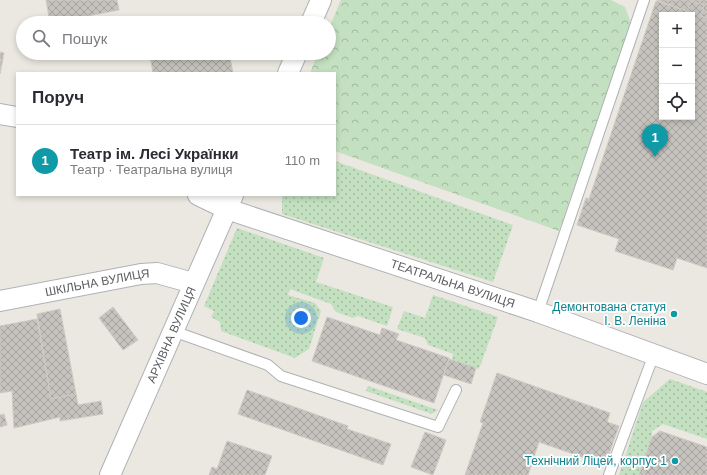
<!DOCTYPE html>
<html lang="uk">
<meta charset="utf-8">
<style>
:root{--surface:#fff;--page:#f2f2f3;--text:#2b2b33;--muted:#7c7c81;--line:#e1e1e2;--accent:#0b8043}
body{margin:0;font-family:Arial,sans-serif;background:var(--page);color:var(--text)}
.controls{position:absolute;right:12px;top:12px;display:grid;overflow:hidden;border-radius:0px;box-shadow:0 2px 6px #0003}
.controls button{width:36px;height:36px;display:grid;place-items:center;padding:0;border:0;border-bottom:1px solid var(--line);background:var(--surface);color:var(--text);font:20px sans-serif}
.you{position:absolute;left:301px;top:318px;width:14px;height:14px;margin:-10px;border:3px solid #fff;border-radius:50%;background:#1a73e8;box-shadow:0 0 0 6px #1a73e833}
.badge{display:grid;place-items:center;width:26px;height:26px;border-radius:50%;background:var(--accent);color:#fff;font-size:13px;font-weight:700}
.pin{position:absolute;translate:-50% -33px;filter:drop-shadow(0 1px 2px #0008)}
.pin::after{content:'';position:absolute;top:21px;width:14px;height:12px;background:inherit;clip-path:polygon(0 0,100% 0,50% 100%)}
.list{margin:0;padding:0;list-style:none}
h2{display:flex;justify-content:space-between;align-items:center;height:52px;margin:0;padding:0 16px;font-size:17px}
h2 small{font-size:13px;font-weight:400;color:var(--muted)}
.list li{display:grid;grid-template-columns:26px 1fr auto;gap:12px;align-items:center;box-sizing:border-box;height:72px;padding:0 16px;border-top:1px solid var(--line)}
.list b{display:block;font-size:15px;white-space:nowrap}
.list p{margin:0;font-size:13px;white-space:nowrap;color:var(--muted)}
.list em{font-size:13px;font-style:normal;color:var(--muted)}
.icon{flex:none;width:22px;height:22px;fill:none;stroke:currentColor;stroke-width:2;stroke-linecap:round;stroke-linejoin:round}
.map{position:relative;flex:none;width:707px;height:475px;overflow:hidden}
.search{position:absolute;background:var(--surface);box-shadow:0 2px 6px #0003;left:16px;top:16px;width:320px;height:44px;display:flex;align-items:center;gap:10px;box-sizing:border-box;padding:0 14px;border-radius:22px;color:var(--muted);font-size:15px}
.panel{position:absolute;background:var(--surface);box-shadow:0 2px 6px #0003;left:16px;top:72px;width:320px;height:124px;border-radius:0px}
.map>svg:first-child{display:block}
.grass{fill:url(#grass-dots)}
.park{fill:url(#park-crowns)}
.building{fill:url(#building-cross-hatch);stroke:#cfc9c1;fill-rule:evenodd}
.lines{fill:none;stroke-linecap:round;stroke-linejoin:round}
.service-casing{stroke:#afb2b5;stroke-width:12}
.minor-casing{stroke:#afb2b5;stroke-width:22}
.service{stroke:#fff;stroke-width:10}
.minor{stroke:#fff;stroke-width:20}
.culture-dot{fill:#0f9aa8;stroke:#fff;stroke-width:1.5}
.labels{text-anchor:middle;stroke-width:3.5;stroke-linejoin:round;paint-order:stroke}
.street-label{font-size:12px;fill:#5a5d60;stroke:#fff}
.culture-label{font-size:12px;fill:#0d838f;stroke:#fff;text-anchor:end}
</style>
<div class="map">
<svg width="707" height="475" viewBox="0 0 707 475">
<defs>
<pattern id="grass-dots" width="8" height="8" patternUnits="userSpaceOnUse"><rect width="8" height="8" fill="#c3e0c0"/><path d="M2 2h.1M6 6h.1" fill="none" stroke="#a1b99f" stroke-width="1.8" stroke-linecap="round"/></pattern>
<pattern id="park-crowns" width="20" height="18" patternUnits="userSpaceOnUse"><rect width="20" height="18" fill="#c3e0c0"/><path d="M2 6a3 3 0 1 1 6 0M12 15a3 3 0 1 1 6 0" fill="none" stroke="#a1b99f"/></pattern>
<pattern id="building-cross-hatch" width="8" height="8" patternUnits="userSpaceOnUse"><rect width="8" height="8" fill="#c6c3be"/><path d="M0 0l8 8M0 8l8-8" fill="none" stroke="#a4a29e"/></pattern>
</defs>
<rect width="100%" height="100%" fill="#ebe8e1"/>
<g class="grass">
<path d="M335,161l178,64 -20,57 -211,-68v-19h53z"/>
<path d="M237,228l87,30 -8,24 77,25 -6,19 -29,-10 -5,2 -17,-6 -5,-8 -41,-15 -2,6 27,8 6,8 -12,38 -14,9 -74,-27 -1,-9 -9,-5 3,-6 -10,-5z"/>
<path d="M433,295l65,22 -19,52 -27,-9 1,-6 -25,-9 -3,-7 -28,-9 7,-18 21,7z"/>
<path d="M670,379l37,13v47l-44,-15 -11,7v6l-13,38h-20l24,-73z"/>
<path d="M368,386l70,24 -6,4 -66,-23z"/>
</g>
<path class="park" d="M341,0h270l14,7 6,16 -72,208 -224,-80v-78h-25l8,-20h11v-25z"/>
<g class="building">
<path d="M46,0h71l2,10 -69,13z"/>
<path d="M657,0h50v18l-6,-2 3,-11 -13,-4 -4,10z"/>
<path d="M656,1l31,10 4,-10 13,4 -3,11 6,2v250l-30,-10 -4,12 -58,-19 4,-12 -42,-14 9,-27 3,1zM662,15h30v102h-30z"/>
<path d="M0,52l4,1 -4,21z"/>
<path d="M165,53h64l4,20h-80l-3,-17z"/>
<path d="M113,307l25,33 -15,10 -24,-32z"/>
<path d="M60,309l16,85 -25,5 -14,-85z"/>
<path d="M327,317l53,18 2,-7 17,6 -3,6 53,18 -15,45 -122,-42z"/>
<path d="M37,319l14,80 25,-5 2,11 23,-4 2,13 -43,7v-4l-46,11 -2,-37 -12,2v-67z"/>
<path d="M449,359l27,9 -5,16 -27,-9z"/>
<path d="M497,373l113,40 -3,9 12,4 -14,39 -66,-23 -11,33h-63l18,-52 -3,-1z"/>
<path d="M247,390l101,36 -1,3 44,15 -8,21 -145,-51z"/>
<path d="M4,414l3,11 -7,2v-12z"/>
<path d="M660,431l47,16v28h-68l13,-38z"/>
<path d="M425,432l21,8 -13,35 -22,-8z"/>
<path d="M227,441l45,15 -7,19h-56l3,-8 5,2z"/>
</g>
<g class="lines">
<g class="service-casing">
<g id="service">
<path d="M538,312l106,-312"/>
<path d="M173,331l95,34 13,11 157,51 18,-37"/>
<path d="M609,475l45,-121"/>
</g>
</g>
<g class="minor-casing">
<g id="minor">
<path d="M311,23l10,-23"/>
<path d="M288,73l9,-20"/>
<path d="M0,114l17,3"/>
<path id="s1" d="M198,195l29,14 311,103 169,62"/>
<path id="s2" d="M0,301l141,-27 16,-1 36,10"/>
<path id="s3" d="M110,475l123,-280"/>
</g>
</g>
<use href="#service" class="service"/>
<use href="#minor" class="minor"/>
</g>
<g class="culture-dot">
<circle cx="674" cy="314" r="4"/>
<circle cx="675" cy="461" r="4"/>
</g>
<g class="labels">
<g class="street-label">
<text dy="4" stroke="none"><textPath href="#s2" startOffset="99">ШКІЛЬНА ВУЛИЦЯ</textPath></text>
<text dy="4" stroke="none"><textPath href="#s1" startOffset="270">ТЕАТРАЛЬНА ВУЛИЦЯ</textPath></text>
<text dy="4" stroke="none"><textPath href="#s3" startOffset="153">АРХІВНА ВУЛИЦЯ</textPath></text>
</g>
<g class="culture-label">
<text x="666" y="311">Демонтована статуя<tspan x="666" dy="14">І. В. Леніна</tspan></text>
<text x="667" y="465">Технічний Ліцей, корпус 1</text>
</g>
</g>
</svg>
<div class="controls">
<button>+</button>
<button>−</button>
<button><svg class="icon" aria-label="locate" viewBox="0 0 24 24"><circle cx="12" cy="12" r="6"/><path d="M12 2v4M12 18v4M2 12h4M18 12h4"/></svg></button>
</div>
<div class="you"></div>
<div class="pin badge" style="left:655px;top:157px;background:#0f9aa8">1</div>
<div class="search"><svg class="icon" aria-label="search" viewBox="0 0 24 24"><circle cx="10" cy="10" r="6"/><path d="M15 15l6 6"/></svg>Пошук</div>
<section class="panel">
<h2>Поруч<small></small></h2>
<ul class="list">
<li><span class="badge" style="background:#0f9aa8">1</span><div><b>Театр ім. Лесі Українки</b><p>Театр · Театральна вулиця</p></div><em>110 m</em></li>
</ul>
</section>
</div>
